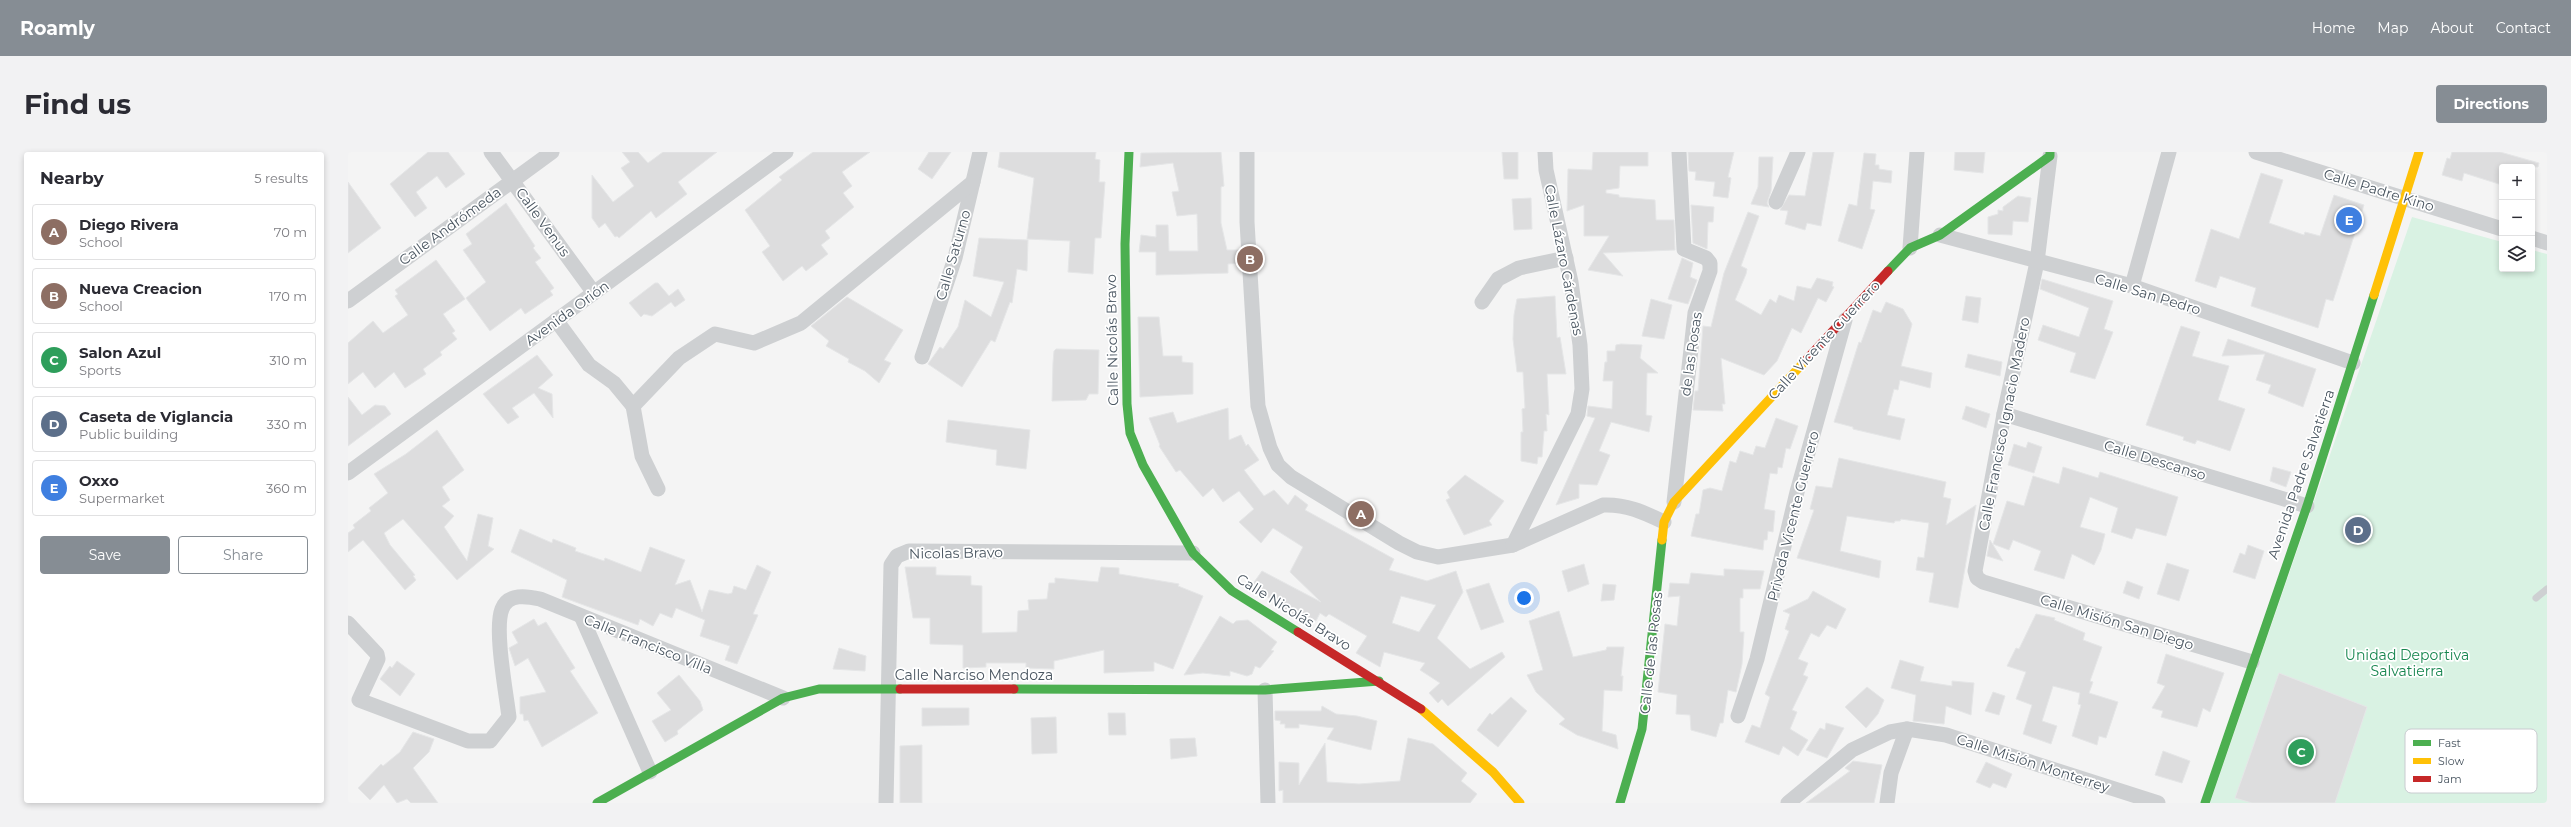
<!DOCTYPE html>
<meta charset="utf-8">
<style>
:root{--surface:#fff;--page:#f2f2f3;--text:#2b2b33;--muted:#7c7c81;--line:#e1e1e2;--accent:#868d94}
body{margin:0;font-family:Montserrat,sans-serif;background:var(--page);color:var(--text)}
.controls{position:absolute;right:12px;top:12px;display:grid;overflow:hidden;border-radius:4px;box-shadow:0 2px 6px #0003}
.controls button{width:36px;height:36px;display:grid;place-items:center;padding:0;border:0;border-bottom:1px solid var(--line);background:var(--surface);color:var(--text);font:20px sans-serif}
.you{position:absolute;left:1176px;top:446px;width:14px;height:14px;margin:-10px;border:3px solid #fff;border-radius:50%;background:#1a73e8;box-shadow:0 0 0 6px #1a73e833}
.badge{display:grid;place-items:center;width:26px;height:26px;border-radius:50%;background:var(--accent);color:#fff;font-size:13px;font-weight:700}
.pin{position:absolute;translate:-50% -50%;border:2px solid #fff;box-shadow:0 1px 4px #0006}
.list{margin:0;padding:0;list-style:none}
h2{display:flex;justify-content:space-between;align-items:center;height:52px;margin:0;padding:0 16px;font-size:17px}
h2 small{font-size:13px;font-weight:400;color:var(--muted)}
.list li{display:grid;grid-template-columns:26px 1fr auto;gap:12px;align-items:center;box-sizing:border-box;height:56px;margin:0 8px 8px;padding:0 8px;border:1px solid var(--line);border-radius:4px}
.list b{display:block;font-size:15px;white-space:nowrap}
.list p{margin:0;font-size:13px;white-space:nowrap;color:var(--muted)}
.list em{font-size:13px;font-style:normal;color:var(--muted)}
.actions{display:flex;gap:8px;padding:12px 16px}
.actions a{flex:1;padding:9px 0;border:1px solid var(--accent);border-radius:4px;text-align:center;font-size:14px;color:var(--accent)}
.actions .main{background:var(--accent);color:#fff}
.icon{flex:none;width:22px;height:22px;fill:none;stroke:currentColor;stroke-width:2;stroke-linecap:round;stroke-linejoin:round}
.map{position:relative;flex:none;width:2199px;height:651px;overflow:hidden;border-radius:4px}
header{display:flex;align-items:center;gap:24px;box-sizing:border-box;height:56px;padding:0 20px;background:var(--accent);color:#fff}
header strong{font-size:19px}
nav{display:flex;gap:22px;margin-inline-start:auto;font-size:14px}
.intro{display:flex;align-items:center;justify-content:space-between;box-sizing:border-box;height:96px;padding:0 24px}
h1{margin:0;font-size:28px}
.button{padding:10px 18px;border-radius:4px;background:var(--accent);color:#fff;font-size:14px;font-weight:700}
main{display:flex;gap:24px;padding:0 24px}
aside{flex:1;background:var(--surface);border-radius:4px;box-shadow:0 2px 6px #0003}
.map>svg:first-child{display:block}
.green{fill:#d9f2e3}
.building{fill:#ddddde;stroke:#e5e6e7;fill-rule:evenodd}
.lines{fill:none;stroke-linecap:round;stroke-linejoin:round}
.lane{stroke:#ced0d2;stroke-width:7}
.street{stroke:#ced0d2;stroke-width:15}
.fast{stroke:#4caf50;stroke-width:9}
.slow{stroke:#ffc107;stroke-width:9}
.jam{stroke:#c62828;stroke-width:9}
.labels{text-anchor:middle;stroke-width:3.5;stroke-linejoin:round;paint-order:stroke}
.street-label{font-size:14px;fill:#4a5661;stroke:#fff}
.park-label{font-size:14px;fill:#17864f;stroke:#fff}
.key{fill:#fff;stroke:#c9ccd0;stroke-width:1}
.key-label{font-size:11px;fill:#4a5661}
</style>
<header>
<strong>Roamly</strong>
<nav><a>Home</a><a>Map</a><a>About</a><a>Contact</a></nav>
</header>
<div class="intro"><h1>Find us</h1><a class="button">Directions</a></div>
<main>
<aside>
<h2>Nearby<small>5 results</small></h2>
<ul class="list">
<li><span class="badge" style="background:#8d6e63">A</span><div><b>Diego Rivera</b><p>School</p></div><em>70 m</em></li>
<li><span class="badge" style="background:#8d6e63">B</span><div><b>Nueva Creacion</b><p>School</p></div><em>170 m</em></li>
<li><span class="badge" style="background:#2e9e5b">C</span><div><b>Salon Azul</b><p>Sports</p></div><em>310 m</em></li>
<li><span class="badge" style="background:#5c6f8a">D</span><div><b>Caseta de Viglancia</b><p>Public building</p></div><em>330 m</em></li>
<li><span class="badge" style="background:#3f7fe0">E</span><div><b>Oxxo</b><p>Supermarket</p></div><em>360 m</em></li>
</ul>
<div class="actions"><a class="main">Save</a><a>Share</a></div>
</aside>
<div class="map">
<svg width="2199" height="651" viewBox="0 0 2199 651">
<rect width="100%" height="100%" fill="#f4f4f4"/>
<path class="green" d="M2064,65l90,25v27h30v-19l15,4v549h-337z"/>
<g class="building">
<path d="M80,0h20l17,22 -19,14 -9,-12 -21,16 11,16 -12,9 -25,-33z"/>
<path d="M274,0h16l10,11 15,-11h54l-39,30 9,12 -31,24 -5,-7 -32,27 -2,-2 -2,1 -10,-14 -6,5 -7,-10v-43l21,27 21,-16 -13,-18 9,-6z"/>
<path d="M465,0h57l-28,20 10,14 -9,7 11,14 -29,24 5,7 -9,7 7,9 -22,17 -4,-5 -19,15 -21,-29 8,-6 -25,-36 37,-30 -3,-3z"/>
<path d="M581,0h22l-19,27 -14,-10z"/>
<path d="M652,0h96l-1,7 5,1 -1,22h6l-4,56h-6l-2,36 -25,-2 2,-31 -43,-2 7,-61 -36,-11z"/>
<path d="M873,0l3,34 -3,1v36l6,27h13v13l-12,1v9l-72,2v-23h-17l2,-17 15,2v-12h12l1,26h29l-1,-37 -20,2 -5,-24 7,-1 -6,-28 -33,4 1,-14z"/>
<path d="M1154,0h16v27h-14z"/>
<path d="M1245,0h55v14h-28l-1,22 -13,2v3l13,2v2l36,3 1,20h18l1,30 -72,3 20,23 -35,-6 21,-34h-25v-31l-17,6 1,-42 24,1z"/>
<path d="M1340,0h46l-6,25 3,1 -3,20 -15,-2 2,-14 -20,-2 1,-8 -7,-1z"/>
<path d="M1465,0h21l-13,74 -14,-3 -2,7 -20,-6 3,-13 -8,-1 9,-15 16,1z"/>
<path d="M1607,0h30l-2,21 -29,-3z"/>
<path d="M2104,0h48l39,11 -1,4h-36v18l-38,-12 -2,8 -20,-6 5,-17 3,1z"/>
<path d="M1516,1l12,1 -1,11h4v4l13,2 -1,12 -18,-2 -3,28 5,1 -13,39 -24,-8 11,-37 8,2z"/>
<path d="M1411,5h14l-2,34 -4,12 2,4 -18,-3 7,-17z"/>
<path d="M1913,21l22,7 -14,43 35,12 1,-3 15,4 14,-41 30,10 -31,96 -7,-2 -8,29 -67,-22 5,-18 -36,-12 -4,12 -21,-7 16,-52 28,10z"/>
<path d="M0,30l33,46 -33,25z"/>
<path d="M1670,44l13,2 -3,24 -15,-1 -1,14 -24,-1v-17l10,-3v-4l5,1v-4z"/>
<path d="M1183,46l1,31 -18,1 -2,-31z"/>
<path d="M158,51l29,43 -2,2 8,10 -6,4 19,26 -4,3 3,4 -19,13 -9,6 -4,-6 -31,23 -24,-33 20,-16 -23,-32 9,-6 -6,-10z"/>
<path d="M1343,53l23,2 -1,15h-5l-1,27 -14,-6z"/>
<path d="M1400,60l11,4 -18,50 6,3 -1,5 -11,26 26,15 9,-16 6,4 3,-8 15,6 3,-15 14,3 6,-11 16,4 -1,4 2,1 -8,15 -8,-4 -17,35 -9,-5 -15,33 -13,14 -43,-17 4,46h-3l1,7 -30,-1 2,-19h3l5,-65 8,1 13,-54z"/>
<path d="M631,86l49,2 -1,31 -10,-2 -5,34 -2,-1 -15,40 -4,-2 -29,47 -34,-23 12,-17 3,2 15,-22 7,-27 26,17 13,-35 -31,-6z"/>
<path d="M1334,106l11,5 -3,14 7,3 -9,24 -20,-5z"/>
<path d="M88,108l29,39 -22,15 12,17 -3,2 5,6 -17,13 2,3 -19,14 3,5 -21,14 -11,-16 -19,16 -12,-16 -15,12v-41l25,-22 10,12 25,-18 -13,-19 3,-2 -3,-4z"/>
<path d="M1694,127l71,22 -9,28 9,3 -18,47 -25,-7 6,-19 -38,-13 5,-15 36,12 10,-29 -49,-19z"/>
<path d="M307,131h3l11,13 9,-7 7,11 -10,7 -4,-5 -19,14 -8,-2 -3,3 -12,-14z"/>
<path d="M1207,144l2,42 3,-1 6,37h-19l2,41 -3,-1 1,17h-3l-2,26h-4l-1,7 -16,-3v-29h2l-1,-23 3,-1 -2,-36h-6l-4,-33 1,-24 3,-16z"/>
<path d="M1618,144l15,2 -3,25 -16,-3z"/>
<path d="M499,145l56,33 -19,30 7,3 -12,20 -14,-12 -17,-9 1,-3 -23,-13 3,-5 -18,-15z"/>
<path d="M1303,147l21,6 -8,34 -22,-3z"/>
<path d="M1538,150l17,7 9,15 -11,42 31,7 -2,15 -30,-8 -2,10 -4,-1 -7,26 18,4 -5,21 -47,-11v-2l-19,-5 25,-80 2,1 12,-33 8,3z"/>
<path d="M790,165h21l4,39h19v6l11,1v31l-53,3z"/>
<path d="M1833,174l19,6 -8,24 37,10 -11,34 27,9 -15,42 -33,-11 -2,4 -12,-4 1,-3 -38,-12z"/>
<path d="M1880,187l88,30 -13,38 -35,-14 3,-8 -15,-5 9,-26 -43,2z"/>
<path d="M1273,192l21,1 -2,13 18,15h-11l-1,42 6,1 -3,16 -38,-10 -12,29 11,4 -13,30 -18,-1v14l-23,7 39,-87 -8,-2 1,-10 24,3 1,-28h-10l2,-19h2v-11h8l1,-6z"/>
<path d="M708,197l43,1 -1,44h-9l-3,6 -34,1 1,-38 1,-12z"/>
<path d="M1620,202l34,8 -2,14 -35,-9z"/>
<path d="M189,203l16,20 -15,13 14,6 1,24 -19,-25 -22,15 7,9 -11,7 -25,-30z"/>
<path d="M0,245l14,18 13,-10 10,1 6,8 -43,32z"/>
<path d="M1618,254l24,8 -4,14 -24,-9z"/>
<path d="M880,256l1,32 12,-5 5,11 2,-2 11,16 -15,10 20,26 10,-6 14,15 7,-10 13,10 -3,5 89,49 -5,11 38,11 29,-10 7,21 -26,46 33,31 32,-17 3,5 -57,49 -6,-7 -4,4 -9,-10 11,-10 -20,-13 5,-7 -41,-11 -4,15 -24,-14 11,-17 -38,-22 -3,3 -6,-4 -4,8 -11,-6 -2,3 -6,-1 -43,-29 -2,-3 10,-14 59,31 -31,-30 13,-25 -30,-19 -12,15 -22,-21 15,-13 -15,-18 -16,11 -10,-14 -10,9 -23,-27 -4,2 -17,-26 1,-1 -11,-27 24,-6 4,11zM1053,444l35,9 -17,27 -27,-9z"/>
<path d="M1428,266l22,8 -8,23 -4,-1 -4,20 -4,-1 -1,7 -7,-1 -6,36 11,2 -2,21 -5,-1 -1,9h-3l-1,10 -72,-14 5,-22h3l4,-24 7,-2 12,3 8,-30 6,2 4,-12 13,4 3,-9 9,2z"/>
<path d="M600,268l82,10 -4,39 -30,-4 1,-15 -51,-8z"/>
<path d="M89,278l27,40 -22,17 8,13 -8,6 12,10 -10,11 23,34 11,-47 15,4 -5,28 6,3 -37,31 -54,-61 -19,14 6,12 25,30 -2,1 3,4 -11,10 -42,-50 -15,12v-19l7,-5 -2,-3 18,-14 -2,-3 19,-15 -14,-19 32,-20z"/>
<path d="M1680,290l14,5 -8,26 -26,-8 6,-21 12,4z"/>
<path d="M1491,306l107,24 -3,15 8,2 -5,26 30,-20 -18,103 -29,-6 5,-29 -18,-3 2,-13 6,1 5,-35 -28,-4 -1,2h-5l-1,2 -47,-7 -7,35 41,10 -2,17 -82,-20 17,-48 -4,-1 6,-23 16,2z"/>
<path d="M1715,315l35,11 2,-6 78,25 -12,39 -30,-8 -4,11 -21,-7 7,-24 -28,-11 -10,30 25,7 -4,16 -7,15 -22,-11 -8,25 -30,-9 7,-19 -28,-11 -4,10 -16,-6 14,-43 17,5 9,-30 26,8z"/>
<path d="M1925,315l18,5 -5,15 -16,-6z"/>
<path d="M1117,323l39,26 -15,20 3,4 -28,10 -18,-35 4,-2 -3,-6z"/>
<path d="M172,377l32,14 1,-4 23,9 -1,3 29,10 1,-3 36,14 9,-25 35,13 -10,25 15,-5 12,32 7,-22 19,4 4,-1 2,-7 12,4 11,-25 14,7 -18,42 5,1 -21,49 -12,-4 5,-14 -30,-10 5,-16 -29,-12 -4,10 -12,-5 -7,13 -13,-7 -2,6 -76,-28 5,-17 -56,-28z"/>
<path d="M1642,388l13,21 -16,-5z"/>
<path d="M1900,393l16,6 -9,28 -22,-7 7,-19 5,2z"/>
<path d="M1819,411l22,7 -10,31 -22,-7z"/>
<path d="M1236,412l5,20 -21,8 -6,-21z"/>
<path d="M557,415h31v8l35,1v9l11,1v47l35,-1 1,-21 11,-1 -1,-10 19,-1 2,-16h6v-5l43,4 3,-15 18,1v6l60,10 -1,2 25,10 -30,73 -19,-7v9l-50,2v-23l-50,11v8l-28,-1v-5h-40v4l-23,1v-23l-33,-1v-26h-17z"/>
<path d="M1376,417l40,2 -4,18h-17v9h-3v34h4l-2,32 -6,28 -8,-2 -5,33h-3l-4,14 -25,-7 -1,-15 -14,-1 1,-19 -19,-3 7,-68 12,2 3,-30 -12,1 2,-14 19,1 2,-11 33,3z"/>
<path d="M1779,429l16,6 -4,12 -16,-6z"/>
<path d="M1141,431l15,39 -23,8 -15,-40z"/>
<path d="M1255,432l13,1 -2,15 -13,1z"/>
<path d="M1465,439l33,18 -10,20 -9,-4 -8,12 -8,-4 -13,26 10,4 -5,12 5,2 -16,33 5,2 -7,17 18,11 -10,16 -15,-10 -4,9 -34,-13 7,-17 8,3 10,-31 -5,-3 24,-63 -4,-2 5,-15 -7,-3 25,-12z"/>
<path d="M1211,459l14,46 33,-7 1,-3h17l-3,29h2l-1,15 -18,-1 -2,41 14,4 2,14 -41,-14 -18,-11 6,-5 -29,-27 -9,-17 16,-5 -14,-49z"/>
<path d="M1688,462l19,4 -1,2 31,13 -2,7 19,7 -12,34 3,1 -4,11 29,9 -12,36 -7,-2 -2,9 -25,-9 9,-31 -3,-1 2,-11 -27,-7 -11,35 15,5 -6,18 -28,-10 9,-29 -16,-6 10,-27 -19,-6 9,-18 3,1z"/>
<path d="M872,464l13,8 3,-3 12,-1 29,22 -6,8 3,1 -14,17 -5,-2 -3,8 -5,2 -17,-5v5l-27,-3 -19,2z"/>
<path d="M186,467l4,7 8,-4 29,46 -5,3 28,42 -56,34 -14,-27 -4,1 -1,-7h-3v-17l26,-5 -18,-34 -13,8 -6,-18 9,-5 -6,-11z"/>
<path d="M491,496l27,8 -1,15 -32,-2z"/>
<path d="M1818,502l58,19 -14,39 -7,-4 -6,19 -36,-10 2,-6 -11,-3 13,-22 -8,-3z"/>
<path d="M1552,508l24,7 -4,14 32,5v-5l22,2 -3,32 -25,-9 -2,18 -31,-3 3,-26 -25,-7z"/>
<path d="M49,509l18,13 -15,22 -20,-17 10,-13 2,2z"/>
<path d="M1931,521l88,34 -32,96h-83l-17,-5z"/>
<path d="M331,523l21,26 3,9 -26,21 1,3 -13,8 -13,-21 19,-11 -14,-17z"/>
<path d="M1519,535l17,13 -6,14 -12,14 -21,-21z"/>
<path d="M1645,540l12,4 -6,19 -14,-4z"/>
<path d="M1163,545l16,14 -29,36 -21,-17 13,-17 2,2z"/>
<path d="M974,554l14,8 21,2 20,5 -6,29 -44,-11 7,-11 -35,-4v4h-14v-4h-5l1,-3 -6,-1v-9h46z"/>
<path d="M574,556h47v17l-47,1z"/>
<path d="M760,561h17l1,22h-17z"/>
<path d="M708,565l1,36 -25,1 -1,-36z"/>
<path d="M1478,571l18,5 -17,30 -21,-8 14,-22 5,2z"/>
<path d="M65,580l21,7 -5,13 -16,16 25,35h-27l-4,-4 -10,4 -13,-18 -14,15 -12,-12 23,-24 2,2 17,-14z"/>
<path d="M847,586l2,18 -26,3 -1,-20z"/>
<path d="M1060,586l25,6 34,29 -6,8 16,13 -7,9h-187v-13l-4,1v-29l20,1v22l26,-42 2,39 32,2 41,-3z"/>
<path d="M574,593v58h-22v-57z"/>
<path d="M1815,599l27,10 -8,22 -27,-8z"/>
<path d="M1505,609l29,4 -8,38h-68l44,-32 -5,-3z"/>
<path d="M1638,610l26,12 -6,14 -13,-5 -3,5 -14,-6z"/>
</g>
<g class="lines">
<path class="lane" d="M2188,446l11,-9"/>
<g class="street">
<path d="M143,0l103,141"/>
<path d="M899,0v70l11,184 12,42 8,17 13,12 108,66 18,9 21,5 75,-12 90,-40c23,-1 40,7 61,17"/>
<path d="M1908,0l246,77"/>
<path d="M1702,4l-13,106 -33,152 -29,157 2,7 6,4 269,80"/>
<path d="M1428,50l22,-50"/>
<path d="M1592,83l192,51 221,77"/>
<path d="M2184,86l15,5"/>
<path d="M1562,96l7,-96"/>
<path d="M1784,134l37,-134"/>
<path d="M0,149l204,-149"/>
<path d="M1134,150l16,-23 21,-11 47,-10"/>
<path d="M208,168l33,45 25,18 19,23"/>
<path d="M574,205l33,-99 25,-106"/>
<path d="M1656,262l303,92"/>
<path d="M0,321l438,-321"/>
<path d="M310,337l-16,-33 -9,-50 46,-48 36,-24 39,9 47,-20 172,-141"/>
<path d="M1326,350l21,-189 15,-42v-8l-4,-5 -22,-9 -5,-97"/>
<path d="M1165,393l65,-131 4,-25 -2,-44 -9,-63 -25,-112 -1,-18"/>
<path d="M234,466l68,154"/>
<path d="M0,471l29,31 1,5 -19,41 109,41h22l19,-24c-3,-25 -15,-88 -7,-108 6,-16 25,-13 38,-10l243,99"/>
<path d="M917,538l3,113"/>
<path d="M1390,564l19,-57 40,-167 48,-172"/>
<path d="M538,651l5,-238 6,-9 12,-5 284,2"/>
<path d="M1440,651l64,-53 38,-18 17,-3 39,6 212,68"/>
<path d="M1539,651l4,-30 16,-44"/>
</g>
<g class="fast">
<path d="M781,0l-4,92 2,160 3,29 13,32 50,88 39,38 66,41"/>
<path d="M1540,119l22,-23 30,-13 110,-79v-4"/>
<path d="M666,537l251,1 114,-9"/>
<path d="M249,651l186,-105 36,-9h81"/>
<path d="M1272,651l22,-74 20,-189"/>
<path d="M1857,651l102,-297 67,-211"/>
</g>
<g class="slow">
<path d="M2026,143l45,-143"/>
<path d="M1314,388l2,-18 10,-20 132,-142"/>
<path d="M1073,557l72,63 27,31"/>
</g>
<g class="jam">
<path d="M1458,208l82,-89"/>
<path d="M950,480l123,77"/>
<path d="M552,537h114"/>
</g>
</g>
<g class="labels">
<g class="street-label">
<text transform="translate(2031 38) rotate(17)" y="5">Calle Padre Kino</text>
<text transform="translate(195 70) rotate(54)" y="5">Calle Venus</text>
<text transform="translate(102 74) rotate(-36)" y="5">Calle Andrómeda</text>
<text transform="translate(605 103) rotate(-74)" y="5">Calle Saturno</text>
<text transform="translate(1216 108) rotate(79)" y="5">Calle Lázaro Cárdenas</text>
<text transform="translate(1800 142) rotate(17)" y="5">Calle San Pedro</text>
<text transform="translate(219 161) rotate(-36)" y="5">Avenida Orión</text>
<text transform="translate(764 188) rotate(-91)" y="5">Calle Nicolás Bravo</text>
<text transform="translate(1476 188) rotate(-47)" y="5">Calle Vicente Guerrero</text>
<text transform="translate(1343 202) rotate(-82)" y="5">de las Rosas</text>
<text transform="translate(1656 272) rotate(-79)" y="5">Calle Francisco Ignacio Madero</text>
<text transform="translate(1807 308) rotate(17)" y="5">Calle Descanso</text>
<text transform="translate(1953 322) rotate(-71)" y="5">Avenida Padre Salvatierra</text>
<text transform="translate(1445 364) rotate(-76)" y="5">Privada Vicente Guerrero</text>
<text transform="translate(608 401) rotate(-1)" y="5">Nicolas Bravo</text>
<text transform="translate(946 460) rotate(32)" y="5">Calle Nicolás Bravo</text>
<text transform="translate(1769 470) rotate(17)" y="5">Calle Misión San Diego</text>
<text transform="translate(300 492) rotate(22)" y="5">Calle Francisco Villa</text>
<text transform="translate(1303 501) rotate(-84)" y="5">Calle de las Rosas</text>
<text x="626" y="528">Calle Narciso Mendoza</text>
<text transform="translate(1685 611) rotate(18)" y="5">Calle Misión Monterrey</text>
</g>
<g class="park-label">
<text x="2059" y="508">Unidad Deportiva<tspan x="2059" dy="16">Salvatierra</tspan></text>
</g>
</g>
<rect x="2057" y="577" width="132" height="64" rx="6" class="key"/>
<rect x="2065" y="588" width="18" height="6" fill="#4caf50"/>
<rect x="2065" y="606" width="18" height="6" fill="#ffc107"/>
<rect x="2065" y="624" width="18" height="6" fill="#c62828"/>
<g class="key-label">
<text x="2090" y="595">Fast</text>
<text x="2090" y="613">Slow</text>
<text x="2090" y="631">Jam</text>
</g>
</svg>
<div class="controls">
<button>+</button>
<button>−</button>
<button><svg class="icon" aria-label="layers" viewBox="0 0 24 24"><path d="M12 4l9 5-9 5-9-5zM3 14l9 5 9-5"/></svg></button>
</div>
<div class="you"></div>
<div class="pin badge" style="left:1013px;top:362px;background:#8d6e63">A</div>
<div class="pin badge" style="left:902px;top:107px;background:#8d6e63">B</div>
<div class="pin badge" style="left:1953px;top:600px;background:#2e9e5b">C</div>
<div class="pin badge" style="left:2010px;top:378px;background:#5c6f8a">D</div>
<div class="pin badge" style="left:2001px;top:68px;background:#3f7fe0">E</div>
</div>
</main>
